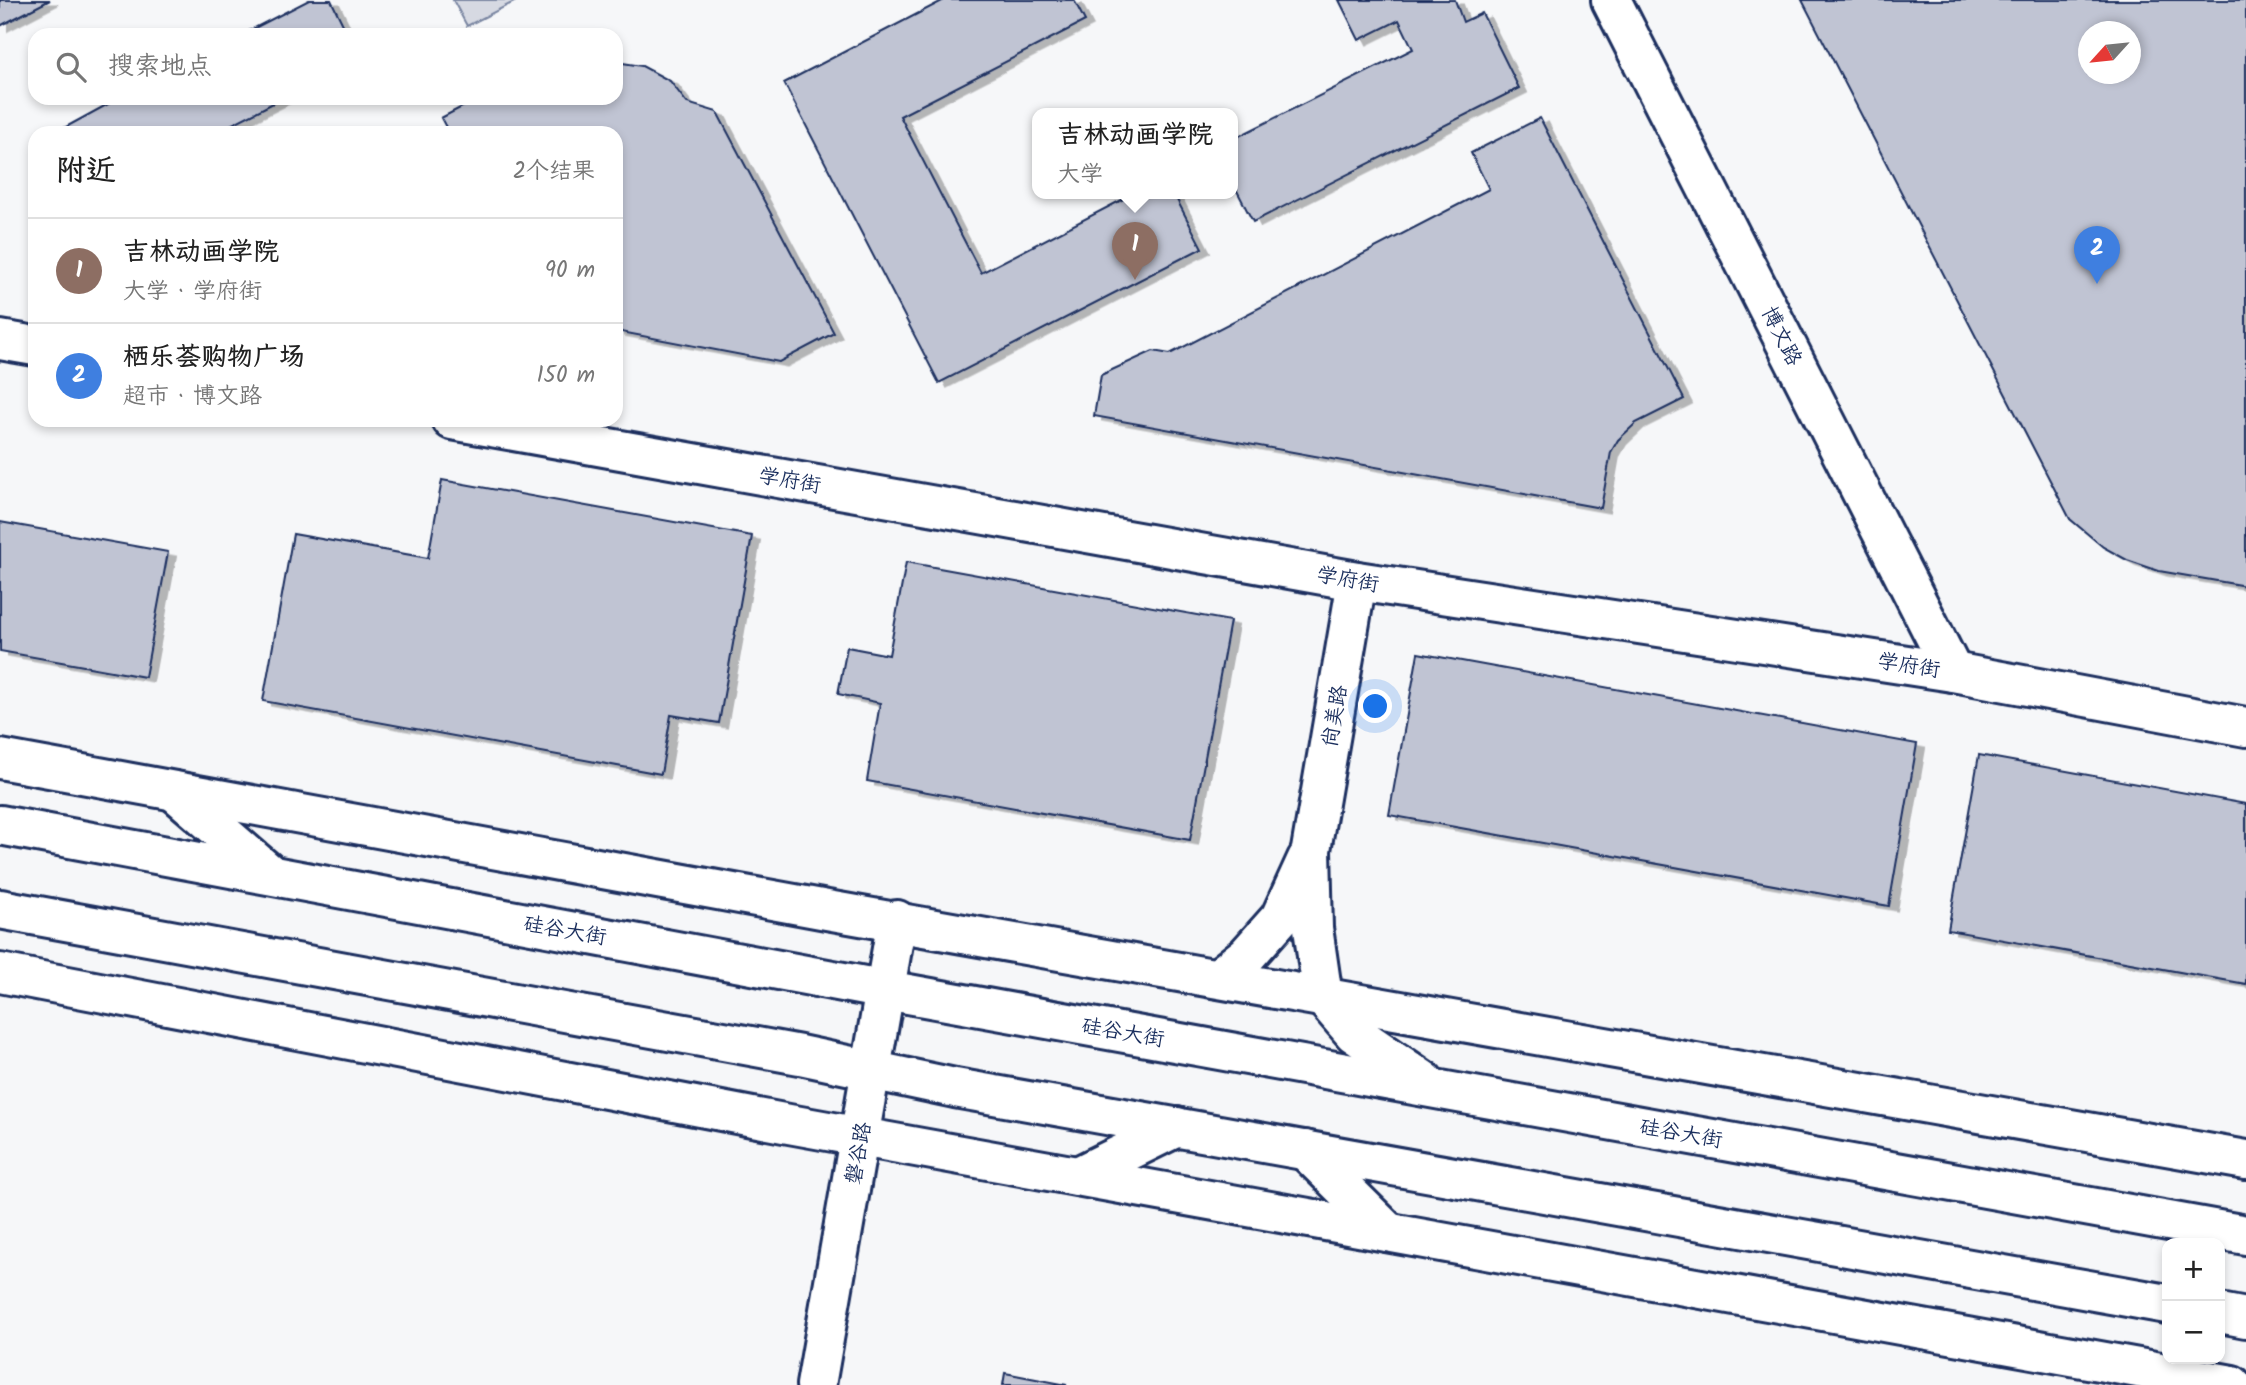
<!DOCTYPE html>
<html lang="zh">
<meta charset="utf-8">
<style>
:root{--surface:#fff;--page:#f2f2f2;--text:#222;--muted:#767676;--line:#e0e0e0;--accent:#1b2f5e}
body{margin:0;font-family:Kalam,"LXGW WenKai TC",sans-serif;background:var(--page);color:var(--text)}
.controls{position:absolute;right:21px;bottom:21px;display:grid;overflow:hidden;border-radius:14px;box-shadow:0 4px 10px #0003}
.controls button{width:63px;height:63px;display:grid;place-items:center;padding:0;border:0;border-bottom:2px solid var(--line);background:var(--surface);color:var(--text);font:35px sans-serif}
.compass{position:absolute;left:2078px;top:21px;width:63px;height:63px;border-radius:50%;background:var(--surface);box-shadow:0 4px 10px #0003;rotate:243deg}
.you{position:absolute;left:1376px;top:707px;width:24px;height:24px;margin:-18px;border:5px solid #fff;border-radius:50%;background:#1a73e8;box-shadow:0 0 0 10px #1a73e833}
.badge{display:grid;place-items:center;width:46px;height:46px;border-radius:50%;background:var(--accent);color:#fff;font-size:23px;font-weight:700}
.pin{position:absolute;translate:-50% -58px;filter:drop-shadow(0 2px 4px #0008)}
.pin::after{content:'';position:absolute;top:37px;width:24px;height:21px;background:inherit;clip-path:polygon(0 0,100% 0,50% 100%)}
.popup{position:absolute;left:1032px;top:108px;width:206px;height:91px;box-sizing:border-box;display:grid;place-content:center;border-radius:14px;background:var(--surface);filter:drop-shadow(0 2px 5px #0005);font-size:23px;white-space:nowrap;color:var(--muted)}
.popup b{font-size:26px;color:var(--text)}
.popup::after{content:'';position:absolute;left:50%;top:100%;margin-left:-14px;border:14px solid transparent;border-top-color:var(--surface)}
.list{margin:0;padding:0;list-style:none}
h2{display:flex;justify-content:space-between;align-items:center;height:91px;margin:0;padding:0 28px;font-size:30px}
h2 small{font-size:23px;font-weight:400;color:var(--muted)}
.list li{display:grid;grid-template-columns:46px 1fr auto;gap:21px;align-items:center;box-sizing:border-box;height:105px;padding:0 28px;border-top:2px solid var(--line)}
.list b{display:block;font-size:26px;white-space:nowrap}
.list p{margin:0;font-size:23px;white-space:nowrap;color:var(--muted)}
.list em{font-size:23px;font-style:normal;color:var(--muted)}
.icon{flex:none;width:38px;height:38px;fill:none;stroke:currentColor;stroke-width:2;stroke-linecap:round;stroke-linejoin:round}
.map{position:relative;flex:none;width:2246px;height:1385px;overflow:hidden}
.search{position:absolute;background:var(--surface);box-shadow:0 4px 10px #0003;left:28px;top:28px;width:595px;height:77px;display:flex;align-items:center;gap:18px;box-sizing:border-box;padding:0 24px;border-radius:21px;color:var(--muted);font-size:26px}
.panel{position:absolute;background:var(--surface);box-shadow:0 4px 10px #0003;left:28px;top:126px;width:595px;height:301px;border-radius:21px}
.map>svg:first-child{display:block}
.green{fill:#d6d9e2;stroke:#7884a0;stroke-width:2}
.building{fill:#c0c4d3;stroke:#1b2f5e;stroke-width:2;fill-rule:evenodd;filter:url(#shadow)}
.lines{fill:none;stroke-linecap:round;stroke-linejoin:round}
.tertiary-casing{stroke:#1b2f5e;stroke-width:44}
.secondary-casing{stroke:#1b2f5e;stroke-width:44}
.primary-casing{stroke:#1b2f5e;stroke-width:44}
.tertiary{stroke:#fff;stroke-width:38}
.secondary{stroke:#fff;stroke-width:38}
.primary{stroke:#fff;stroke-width:38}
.labels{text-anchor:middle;stroke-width:5;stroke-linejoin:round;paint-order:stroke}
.street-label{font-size:21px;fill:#1b2f5e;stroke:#fff}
</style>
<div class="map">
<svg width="2246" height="1385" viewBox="0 0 2246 1385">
<defs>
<filter id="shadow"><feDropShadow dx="8" dy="4.5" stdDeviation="0" flood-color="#0004"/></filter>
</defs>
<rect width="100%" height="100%" fill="#f6f7f9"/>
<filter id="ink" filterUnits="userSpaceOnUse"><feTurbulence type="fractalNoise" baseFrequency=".0143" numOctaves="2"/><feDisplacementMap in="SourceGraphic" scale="14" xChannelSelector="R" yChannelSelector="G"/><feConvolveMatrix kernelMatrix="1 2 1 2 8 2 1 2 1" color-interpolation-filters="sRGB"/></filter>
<g filter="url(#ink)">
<path class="green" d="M453,0h65l-51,26z"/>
<g class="building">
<path d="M0,0h50l-50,26z"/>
<path d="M309,0h22l17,35h-107z"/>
<path d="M944,0h130l11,21 -185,95 81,157 152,-79h41l28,54 -263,135 -155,-300z"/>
<path d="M1339,0h116l8,22 19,-9 37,75 -266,134 -20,-39v-44l180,-90 -14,-29 -40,20z"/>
<path d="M1802,0h444v586l-87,-15 -32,-11 -24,-13 -33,-28zM2088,32h42v42h-42z"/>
<path d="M616,62l26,4 28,15 17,22 30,9 117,221 -55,29 -163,-31v-198h-167l-8,-15 38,-20h137z"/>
<path d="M119,98h164l-68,35h-160z"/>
<path d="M1540,118l144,281 -48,24 -18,17 -7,12 -10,56 -507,-92 7,-41 52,-24 17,3 319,-165 -18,-36z"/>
<path d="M442,480l310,56 -33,187 -48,-8 -10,59 -398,-73 30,-167 135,24z"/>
<path d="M0,522l168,30 -23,125 -145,-26z"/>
<path d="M906,562l324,59 -40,219 -323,-59 13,-78 -42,-9 9,-47 42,8z"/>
<path d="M1418,653l499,91 -28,162 -500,-91z"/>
<path d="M1979,755l267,49v180l-298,-54z"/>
<path d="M1005,1373l62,12h-64z"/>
</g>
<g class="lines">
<g class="tertiary-casing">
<g id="tertiary">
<path d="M1611,0l342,672"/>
<path d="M0,340l35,6"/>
<path d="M452,420l905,161 596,91 293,55"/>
<path d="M1218,978l29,-23 33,-37 27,-59"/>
<path d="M1323,997l-10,-69 -2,-78 46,-269"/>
<path d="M816,1385l81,-465"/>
</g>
</g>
<g class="secondary-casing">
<g id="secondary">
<path d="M0,759l827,151 1419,250"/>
<path d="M0,973l789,151 1443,261"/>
</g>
</g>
<g class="primary-casing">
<g id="primary">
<path d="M174,791l96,83"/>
<path d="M0,825l886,165 1360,245"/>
<path d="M0,909l800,146 155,33 1212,216"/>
<path d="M1323,997l31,36 70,48"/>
<path d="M1305,1150l83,82"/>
<path d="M1078,1176l99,-49"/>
<path d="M2220,1313l26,5"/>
</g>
</g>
<use href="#tertiary" class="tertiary"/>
<use href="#secondary" class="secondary"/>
<use href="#primary" class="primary"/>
</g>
</g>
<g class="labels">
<g class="street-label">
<text transform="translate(1782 336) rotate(63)" y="7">博文路</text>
<text transform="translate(790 480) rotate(10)" y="7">学府街</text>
<text transform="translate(1348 579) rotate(10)" y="7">学府街</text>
<text transform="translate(1909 665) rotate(9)" y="7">学府街</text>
<text transform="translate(1334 716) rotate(-80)" y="7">尚美路</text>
<text transform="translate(565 930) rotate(10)" y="7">硅谷大街</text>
<text transform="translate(1123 1032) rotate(10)" y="7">硅谷大街</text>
<text transform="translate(1681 1133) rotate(10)" y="7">硅谷大街</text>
<text transform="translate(858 1153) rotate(-80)" y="7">磐谷路</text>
</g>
</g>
</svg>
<div class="controls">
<button>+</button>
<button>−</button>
</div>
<svg class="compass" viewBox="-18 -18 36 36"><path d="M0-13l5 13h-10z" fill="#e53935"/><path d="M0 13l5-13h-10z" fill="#767676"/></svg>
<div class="you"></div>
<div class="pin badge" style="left:1135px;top:280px;background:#8d6e63">1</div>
<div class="popup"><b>吉林动画学院</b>大学</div>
<div class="pin badge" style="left:2097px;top:284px;background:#3f7fe0">2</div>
<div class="search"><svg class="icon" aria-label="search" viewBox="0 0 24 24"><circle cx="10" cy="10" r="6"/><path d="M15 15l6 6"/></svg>搜索地点</div>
<section class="panel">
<h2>附近<small>2个结果</small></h2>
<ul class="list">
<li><span class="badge" style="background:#8d6e63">1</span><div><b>吉林动画学院</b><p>大学 · 学府街</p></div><em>90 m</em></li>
<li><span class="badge" style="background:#3f7fe0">2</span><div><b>栖乐荟购物广场</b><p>超市 · 博文路</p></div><em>150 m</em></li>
</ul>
</section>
</div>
